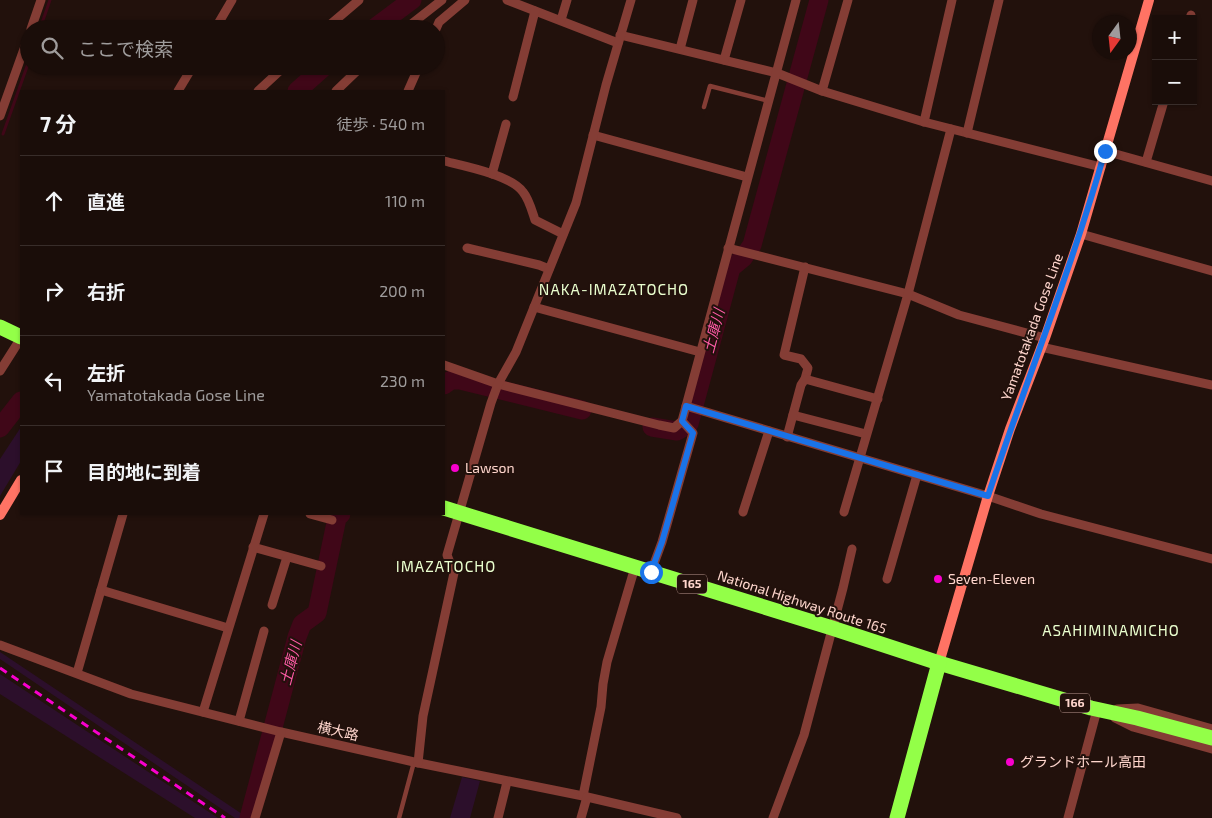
<!DOCTYPE html>
<html lang="ja">
<meta charset="utf-8">
<style>
:root{--surface:#1a0d09;--page:#271b17;--text:#f1f3f6;--muted:#9f9c9c;--line:#382d2a}
body{margin:0;font-family:"Exo 2","Noto Sans JP",sans-serif;background:var(--page);color:var(--text)}
.controls{position:absolute;right:15px;top:15px;display:grid;overflow:hidden;border-radius:0px;box-shadow:0 1px 4px #0004}
.controls button{width:45px;height:45px;display:grid;place-items:center;padding:0;border:0;border-bottom:1px solid var(--line);background:var(--surface);color:var(--text);font:25px sans-serif}
.compass{position:absolute;left:1092px;top:15px;width:45px;height:45px;border-radius:50%;background:var(--surface);box-shadow:0 1px 4px #0004;rotate:195deg}
.stop{position:absolute;width:15px;height:15px;margin:-11px;border:4px solid #1a73e8;border-radius:50%;background:#fff}
.stop.end{background:#1a73e8;border-color:#fff;box-shadow:0 1px 5px #0008}
.list{margin:0;padding:0;list-style:none}
h2{display:flex;justify-content:space-between;align-items:center;height:65px;margin:0;padding:0 20px;font-size:21px}
h2 small{font-size:16px;font-weight:400;color:var(--muted)}
.list li{display:grid;grid-template-columns:32px 1fr auto;gap:15px;align-items:center;box-sizing:border-box;height:90px;padding:0 20px;border-top:1px solid var(--line)}
.list b{display:block;font-size:19px;white-space:nowrap}
.list p{margin:0;font-size:16px;white-space:nowrap;color:var(--muted)}
.list em{font-size:16px;font-style:normal;color:var(--muted)}
.icon{flex:none;width:28px;height:28px;fill:none;stroke:currentColor;stroke-width:2;stroke-linecap:round;stroke-linejoin:round}
.map{position:relative;flex:none;width:1212px;height:818px;overflow:hidden}
.search{position:absolute;background:var(--surface);box-shadow:0 1px 4px #0004;left:20px;top:20px;width:425px;height:55px;display:flex;align-items:center;gap:12px;box-sizing:border-box;padding:0 18px;border-radius:28px;color:var(--muted);font-size:19px}
.panel{position:absolute;background:var(--surface);box-shadow:0 1px 4px #0004;left:20px;top:90px;width:425px;height:425px;border-radius:0px}
.map>svg:first-child{display:block}
.green{fill:#2c0f2b}
.lines{fill:none;stroke-linecap:round;stroke-linejoin:round}
.stream{stroke:#400718;stroke-width:3}
.river{stroke:#400718;stroke-width:19}
.lane{stroke:#843d35;stroke-width:4.5}
.street{stroke:#843d35;stroke-width:9}
.secondary{stroke:#ff7364;stroke-width:10}
.highway{stroke:#93ff48;stroke-width:15}
.rail{stroke:#f800cd;stroke-width:3;stroke-dasharray:8 6;stroke-linecap:butt}
.route{stroke:#1a73e8;stroke-width:6}
.poi-dot{fill:#f800cd;stroke:#22110c;stroke-width:2}
.labels{text-anchor:middle;stroke-width:4;stroke-linejoin:round;paint-order:stroke}
.shield{fill:#22110c;stroke:#bd9b93;stroke-width:1}
.shield-label{font-size:12px;font-weight:bold;fill:#ffd6cd}
.street-label{font-size:14px;fill:#ffd6cd;stroke:#22110c}
.poi-label{font-size:14px;fill:#ffd6cd;stroke:#22110c;text-anchor:start}
.neighbourhood-label{font-size:15px;letter-spacing:1px;fill:#eaffcf;stroke:#22110c}
.water-label{font-size:15px;font-style:italic;fill:#ff5ba7;stroke:#22110c}
</style>
<div class="map">
<svg width="1212" height="818" viewBox="0 0 1212 818">
<rect width="100%" height="100%" fill="#22110c"/>
<g class="green">
<path d="M21,427v34l-21,35v-37z"/>
<path d="M0,652l245,164 -1,2h-9l-235,-159z"/>
<path d="M0,674l218,144h-23l-195,-124z"/>
<path d="M462,777l18,4 -10,37h-20z"/>
</g>
<g class="lines">
<g class="stream">
<path d="M40,29l10,-29"/>
<path d="M3,134l26,-73"/>
</g>
<g class="river">
<path d="M373,29l39,-29"/>
<path d="M297,91l28,-25"/>
<path d="M444,385l7,-5h9l122,30"/>
<path d="M652,427l25,4 12,-7 42,-156 12,-10 9,-13 67,-245"/>
<path d="M0,428l21,-27"/>
<path d="M249,818l48,-181 5,-13 15,-11 20,-95 4,-4"/>
</g>
<g class="lane">
<path d="M704,107l6,-21 59,15"/>
<path d="M399,818l15,-56"/>
</g>
<g class="street">
<path d="M507,0l111,43"/>
<path d="M1190,19l1,-4"/>
<path d="M561,20l6,-20"/>
<path d="M31,29l10,-29"/>
<path d="M215,29l17,-29"/>
<path d="M325,29l34,-29"/>
<path d="M405,29l37,-29"/>
<path d="M436,29l3,-7 26,-22"/>
<path d="M620,35l157,38 45,18 102,31 177,45"/>
<path d="M680,49l13,-49"/>
<path d="M724,60l17,-60"/>
<path d="M178,91l15,-25"/>
<path d="M258,91l27,-25"/>
<path d="M336,91l26,-25"/>
<path d="M408,91l11,-25"/>
<path d="M822,91l26,-91"/>
<path d="M513,97l22,-86"/>
<path d="M0,116l29,-81"/>
<path d="M924,122l28,-122"/>
<path d="M967,133l32,-133"/>
<path d="M593,135l154,42"/>
<path d="M1105,151l107,30"/>
<path d="M444,161c20,5 67,14 79,31 6,7 9,19 12,28l28,14"/>
<path d="M1146,162l18,-61"/>
<path d="M492,174l14,-50"/>
<path d="M1081,234l131,37"/>
<path d="M467,248l72,17 10,4"/>
<path d="M728,248l180,46 51,21 86,23"/>
<path d="M534,307l166,45"/>
<path d="M1041,347l171,38"/>
<path d="M444,365l54,19 161,41 15,3 8,-7 114,-421"/>
<path d="M0,371l21,-33"/>
<path d="M805,379l3,-11 -7,-9 -17,-4 21,-88"/>
<path d="M686,406l302,90 53,18 171,45"/>
<path d="M793,415l73,19"/>
<path d="M787,437l14,-52 4,-6 73,20"/>
<path d="M743,512l26,-81"/>
<path d="M844,512l64,-218 43,-165"/>
<path d="M310,514l22,6"/>
<path d="M253,547l68,19"/>
<path d="M651,572l11,-30 31,-109 -11,-12"/>
<path d="M887,579l30,-104"/>
<path d="M101,590l127,38"/>
<path d="M272,605l15,-48"/>
<path d="M0,645l131,49 150,38 133,30 169,34 94,22"/>
<path d="M77,673l46,-159"/>
<path d="M1117,709l21,-1 74,21"/>
<path d="M203,712l61,-198"/>
<path d="M1115,718l18,9 79,22"/>
<path d="M239,721l25,-90"/>
<path d="M418,763l5,-47 31,-143 -7,-18 44,-152 7,-19 18,-32 60,-149 30,-118 25,-85"/>
<path d="M583,796l18,-89 2,-23 4,-22 28,-95"/>
<path d="M255,818l26,-86"/>
<path d="M498,818l9,-36"/>
<path d="M581,818l6,-21"/>
<path d="M773,818l31,-83 39,-147 9,-39"/>
<path d="M1068,818l29,-108"/>
</g>
<g class="secondary">
<path d="M0,515l21,-35"/>
<path d="M939,663l49,-167 22,-67 35,-91 36,-104 68,-234"/>
</g>
<g class="highway">
<path d="M0,327l21,10"/>
<path d="M444,508l388,120 107,35 152,45 46,10 75,20"/>
<path d="M897,818l42,-155"/>
</g>
<path class="rail" d="M0,668l225,150"/>
</g>
<g class="lines">
<path class="route" d="M651,572l11,-30 31,-109 -11,-12 4,-15 302,90c38,-115 84,-228 117,-345"/>
</g>
<g class="poi-dot">
<circle cx="455" cy="468" r="5"/>
<circle cx="938" cy="579" r="5"/>
<circle cx="1010" cy="762" r="5"/>
</g>
<g class="labels">
<g class="shield">
<rect x="677" y="574.5" width="30" height="19" rx="4"/>
<rect x="1060" y="693.5" width="30" height="19" rx="4"/>
</g>
<g class="shield-label">
<text x="692" y="588">165</text>
<text x="1075" y="707">166</text>
</g>
<g class="street-label">
<text transform="translate(1032 327) rotate(-70)" y="5">Yamatotakada Gose Line</text>
<text transform="translate(802 602) rotate(18)" y="5">National Highway Route 165</text>
<text transform="translate(338 731) rotate(13)" y="5">横大路</text>
</g>
<g class="poi-label">
<text x="465" y="473">Lawson</text>
<text x="948" y="584">Seven-Eleven</text>
<text x="1020" y="767">グランドホール高田</text>
</g>
<g class="neighbourhood-label">
<text x="614" y="295">NAKA-IMAZATOCHO</text>
<text x="446" y="572">IMAZATOCHO</text>
<text x="1111" y="636">ASAHIMINAMICHO</text>
</g>
<g class="water-label">
<text transform="translate(714 331) rotate(-75)" y="5">土庫川</text>
<text transform="translate(291 663) rotate(-75)" y="5">土庫川</text>
</g>
</g>
</svg>
<div class="controls">
<button>+</button>
<button>−</button>
</div>
<svg class="compass" viewBox="-18 -18 36 36"><path d="M0-13l5 13h-10z" fill="#e53935"/><path d="M0 13l5-13h-10z" fill="#9f9c9c"/></svg>
<div class="stop" style="left:651px;top:572px"></div>
<div class="stop end" style="left:1105px;top:151px"></div>
<div class="search"><svg class="icon" aria-label="search" viewBox="0 0 24 24"><circle cx="10" cy="10" r="6"/><path d="M15 15l6 6"/></svg>ここで検索</div>
<section class="panel">
<h2>7 分<small>徒歩 · 540 m</small></h2>
<ul class="list">
<li><svg class="icon" aria-label="ahead" viewBox="0 0 24 24"><path d="M12 20V5M6 11l6-6 6 6"/></svg><div><b>直進</b></div><em>110 m</em></li>
<li><svg class="icon" aria-label="right" viewBox="0 0 24 24"><path d="M7 20v-9h11M14 6l5 5-5 5"/></svg><div><b>右折</b></div><em>200 m</em></li>
<li><svg class="icon" aria-label="left" viewBox="0 0 24 24"><path d="M17 20v-9H6M10 6l-5 5 5 5"/></svg><div><b>左折</b><p>Yamatotakada Gose Line</p></div><em>230 m</em></li>
<li><svg class="icon" aria-label="arrive" viewBox="0 0 24 24"><path d="M6 21V4h12l-3 4 3 4H6"/></svg><div><b>目的地に到着</b></div></li>
</ul>
</section>
</div>
